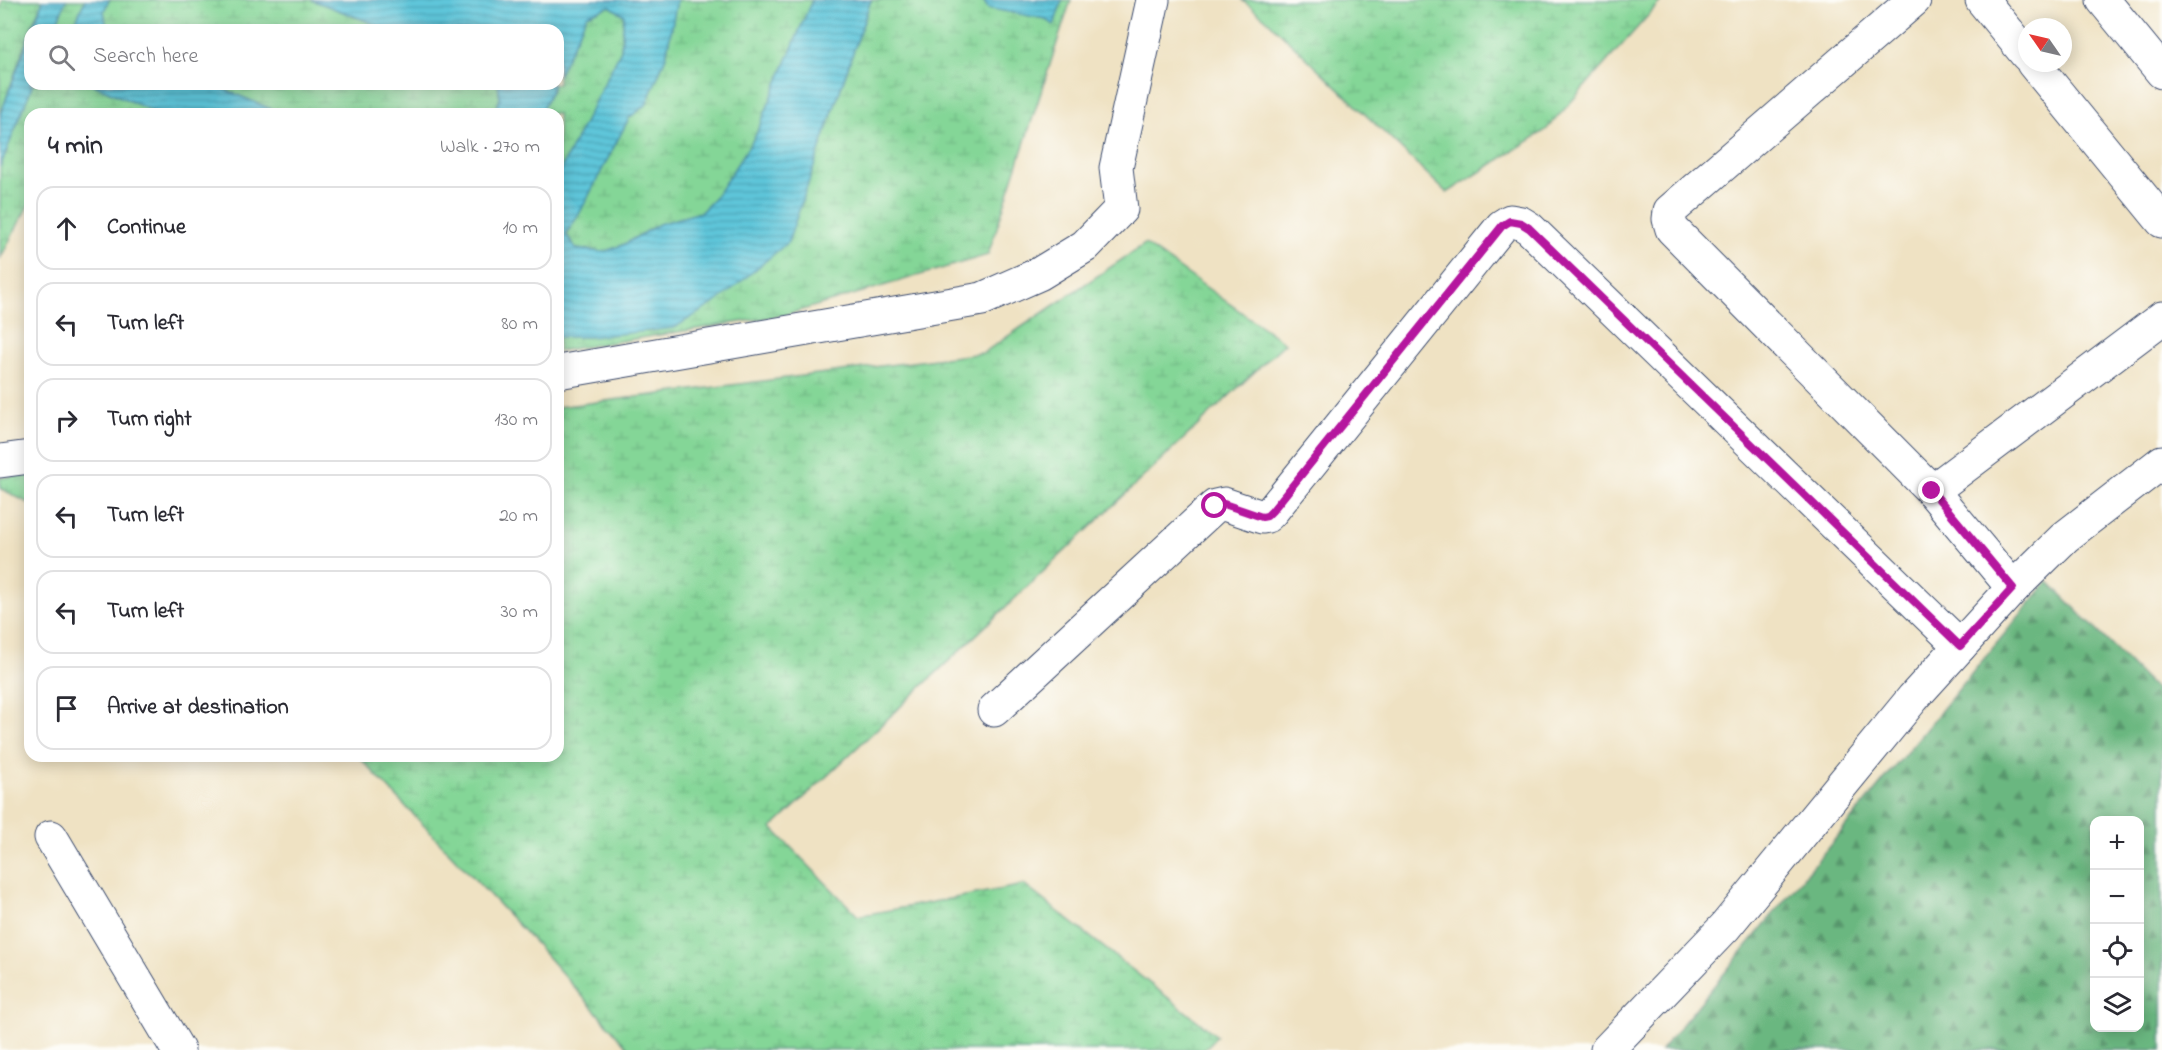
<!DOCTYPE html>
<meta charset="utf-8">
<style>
:root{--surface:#fff;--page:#f2f2f3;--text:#2b2b33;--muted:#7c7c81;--line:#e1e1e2}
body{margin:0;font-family:"Indie Flower",sans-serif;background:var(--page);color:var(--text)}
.controls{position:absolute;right:18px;bottom:18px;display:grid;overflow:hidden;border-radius:12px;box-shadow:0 3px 15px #0003}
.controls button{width:54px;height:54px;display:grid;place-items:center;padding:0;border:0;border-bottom:2px solid var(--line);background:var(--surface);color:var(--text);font:30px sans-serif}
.compass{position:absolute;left:2018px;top:18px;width:54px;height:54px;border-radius:50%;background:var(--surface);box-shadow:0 3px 15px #0003;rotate:304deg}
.stop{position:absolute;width:18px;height:18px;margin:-14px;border:4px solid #b5179e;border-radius:50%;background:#fff}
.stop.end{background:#b5179e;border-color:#fff;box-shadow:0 2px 6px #0008}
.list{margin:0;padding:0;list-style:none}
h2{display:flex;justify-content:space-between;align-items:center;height:78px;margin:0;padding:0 24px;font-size:26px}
h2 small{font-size:20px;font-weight:400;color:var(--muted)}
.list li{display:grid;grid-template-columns:39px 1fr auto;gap:18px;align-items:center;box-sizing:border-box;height:84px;margin:0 12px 12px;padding:0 12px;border:2px solid var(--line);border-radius:18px}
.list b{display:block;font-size:22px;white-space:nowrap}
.list em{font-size:20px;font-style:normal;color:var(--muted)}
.icon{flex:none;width:33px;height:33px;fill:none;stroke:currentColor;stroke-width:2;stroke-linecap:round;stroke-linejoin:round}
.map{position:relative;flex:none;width:2162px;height:1050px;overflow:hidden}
.search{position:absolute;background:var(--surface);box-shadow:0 3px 15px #0003;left:24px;top:24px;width:540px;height:66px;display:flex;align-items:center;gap:15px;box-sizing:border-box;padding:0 21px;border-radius:18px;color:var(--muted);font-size:22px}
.panel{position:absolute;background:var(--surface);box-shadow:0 3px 15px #0003;left:24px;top:108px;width:540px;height:654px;border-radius:18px}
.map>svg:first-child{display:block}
.forest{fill:url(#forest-firs);stroke:#43736f;stroke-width:1.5;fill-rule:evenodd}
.wetland{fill:url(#wetland-marsh);stroke:#50827a;stroke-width:1.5}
.water{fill:url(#water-rules);stroke:#3c7a9c;stroke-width:1.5}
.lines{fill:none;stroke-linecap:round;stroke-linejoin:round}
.minor-casing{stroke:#3b4a6d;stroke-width:35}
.major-casing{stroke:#3b4a6d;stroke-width:35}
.minor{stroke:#fff;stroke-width:33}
.major{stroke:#fff;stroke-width:33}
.route{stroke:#b5179e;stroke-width:8}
</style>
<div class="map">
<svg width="2162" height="1050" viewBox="0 0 2162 1050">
<defs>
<pattern id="forest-firs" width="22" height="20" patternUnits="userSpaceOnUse" patternTransform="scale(1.5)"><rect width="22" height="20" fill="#6bb780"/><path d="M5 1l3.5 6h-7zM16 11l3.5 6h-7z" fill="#57956c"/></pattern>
<pattern id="wetland-marsh" width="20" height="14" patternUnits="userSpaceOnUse" patternTransform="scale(1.5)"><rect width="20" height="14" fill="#84d697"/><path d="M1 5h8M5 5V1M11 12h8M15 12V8" fill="none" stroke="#71b885"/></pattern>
<pattern id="water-rules" width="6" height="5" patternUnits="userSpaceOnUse" patternTransform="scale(1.5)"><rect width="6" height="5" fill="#5ec6da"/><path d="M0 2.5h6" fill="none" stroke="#4da1b4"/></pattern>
</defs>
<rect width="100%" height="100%" fill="#fdfcf7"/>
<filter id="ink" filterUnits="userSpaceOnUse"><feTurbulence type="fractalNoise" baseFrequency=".0167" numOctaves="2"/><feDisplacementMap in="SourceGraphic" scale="12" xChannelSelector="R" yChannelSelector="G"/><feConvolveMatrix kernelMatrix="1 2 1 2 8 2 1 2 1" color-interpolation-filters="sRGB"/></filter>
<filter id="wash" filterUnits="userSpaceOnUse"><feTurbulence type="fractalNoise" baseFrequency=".008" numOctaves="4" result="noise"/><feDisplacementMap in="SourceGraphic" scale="24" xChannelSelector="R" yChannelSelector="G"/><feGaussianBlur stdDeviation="1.35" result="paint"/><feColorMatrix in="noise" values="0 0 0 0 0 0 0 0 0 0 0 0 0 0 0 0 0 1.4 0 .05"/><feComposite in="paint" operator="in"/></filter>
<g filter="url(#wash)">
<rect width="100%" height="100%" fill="#efe2c3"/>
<path class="forest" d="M2048,581l114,115v354h-501zM2094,820h46v208h-46z"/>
<g class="wetland">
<path d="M3,0h40l-13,30 -30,86v-108z"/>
<path d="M66,0h19l-13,30h-18z"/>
<path d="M109,0h203l78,30h-283l-3,-19z"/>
<path d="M677,0h135l-57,137 -40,61 -14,14 -42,12 -36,21 -20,7 -27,-3 -10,-15 13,-20 50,-96 17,-13 20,-49z"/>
<path d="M871,0h112l5,8 58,11 8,6 8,-25h9l-83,255 -203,60 -227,36v-14h33l197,-95z"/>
<path d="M1242,0h420l-116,130 -99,63 -181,-174z"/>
<path d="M610,6l14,9 -3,35 -63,125v-61h-18l14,-30h4v-8l29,-61z"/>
<path d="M33,84h59l67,30h-129v88l-30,57v-92z"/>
<path d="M211,84h287l2,15 -7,15h-210z"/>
<path d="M1145,244l140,99 -513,485 86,88 166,-31 193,151 -13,14h-574l-93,-105 -179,-189h200v-349l425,-54z"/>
<path d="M30,474v30l-30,-16v-10z"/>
</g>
<g class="water">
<path d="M43,0h23l-12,30h-22z"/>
<path d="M85,0h24l-5,11 3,19h-35z"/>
<path d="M312,0h365l-11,56 -20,49 -17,13 -50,96 -13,20 10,15 27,3 20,-7 36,-21 42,-12 14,-14 40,-61 57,-137h59l-83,242 -70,59 -44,27 -83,9h-33v-162l63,-125 3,-35 -14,-9 -23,9 -29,61v-46h-168z"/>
<path d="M983,0h79l-8,25 -8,-6 -58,-11z"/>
<path d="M30,34v50h3l-33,83v-51z"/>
<path d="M92,84h119l72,30h-124z"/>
<path d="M498,84h56l-14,30h-47l7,-15z"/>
</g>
</g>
<g filter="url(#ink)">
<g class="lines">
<g class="minor-casing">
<g id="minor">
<path d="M1914,0l-244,211 -1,8 3,10 260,262 81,97"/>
<path d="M1982,0l45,55"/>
<path d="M2103,0l59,72"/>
<path d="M2033,63l129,158"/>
<path d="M558,372l424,-73 57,-25 46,-28 36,-37 -5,-41 37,-168"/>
<path d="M0,461l30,-4"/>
<path d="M1932,491l230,-173"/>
<path d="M994,710l221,-204 9,-2 38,13 5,-1 5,-5 230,-285 8,-5 11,2 8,5 431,418"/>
<path d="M51,837l127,213"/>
</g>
</g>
<g class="major-casing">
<path id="major" d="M1607,1050l118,-123 188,-229 100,-110 52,-51 97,-75"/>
</g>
<use href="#minor" class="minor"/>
<use href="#major" class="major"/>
</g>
</g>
<g class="lines" filter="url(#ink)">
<path class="route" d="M1215,506l9,-2 38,13 5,-1 5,-5 230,-285 8,-5 11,2 8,5 431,418 53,-58 -81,-97"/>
</g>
</svg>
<div class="controls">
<button>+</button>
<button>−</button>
<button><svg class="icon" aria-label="locate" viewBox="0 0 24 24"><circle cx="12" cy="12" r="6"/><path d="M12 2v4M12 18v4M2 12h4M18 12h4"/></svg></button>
<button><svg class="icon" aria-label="layers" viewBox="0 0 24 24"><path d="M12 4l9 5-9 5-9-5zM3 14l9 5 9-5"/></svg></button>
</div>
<svg class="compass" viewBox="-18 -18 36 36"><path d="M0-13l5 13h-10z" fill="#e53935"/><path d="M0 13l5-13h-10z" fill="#7c7c81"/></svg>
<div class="stop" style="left:1215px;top:506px"></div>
<div class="stop end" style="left:1932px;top:491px"></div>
<div class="search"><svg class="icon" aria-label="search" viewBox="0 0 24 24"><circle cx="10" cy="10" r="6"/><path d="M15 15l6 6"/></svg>Search here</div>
<section class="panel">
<h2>4 min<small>Walk · 270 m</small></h2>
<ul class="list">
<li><svg class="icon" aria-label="ahead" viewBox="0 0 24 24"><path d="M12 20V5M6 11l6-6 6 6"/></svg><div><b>Continue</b></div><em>10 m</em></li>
<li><svg class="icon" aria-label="left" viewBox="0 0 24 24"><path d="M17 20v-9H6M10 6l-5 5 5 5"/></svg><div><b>Turn left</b></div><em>80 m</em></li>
<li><svg class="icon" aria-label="right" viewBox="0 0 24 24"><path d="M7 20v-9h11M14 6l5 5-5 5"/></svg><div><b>Turn right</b></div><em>130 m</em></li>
<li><svg class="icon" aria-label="left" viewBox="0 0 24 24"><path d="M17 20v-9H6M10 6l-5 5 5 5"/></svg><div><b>Turn left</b></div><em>20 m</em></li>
<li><svg class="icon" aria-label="left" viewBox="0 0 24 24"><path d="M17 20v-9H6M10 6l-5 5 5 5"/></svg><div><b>Turn left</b></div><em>30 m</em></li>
<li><svg class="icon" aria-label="arrive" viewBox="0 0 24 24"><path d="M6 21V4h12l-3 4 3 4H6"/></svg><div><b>Arrive at destination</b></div></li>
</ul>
</section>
</div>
